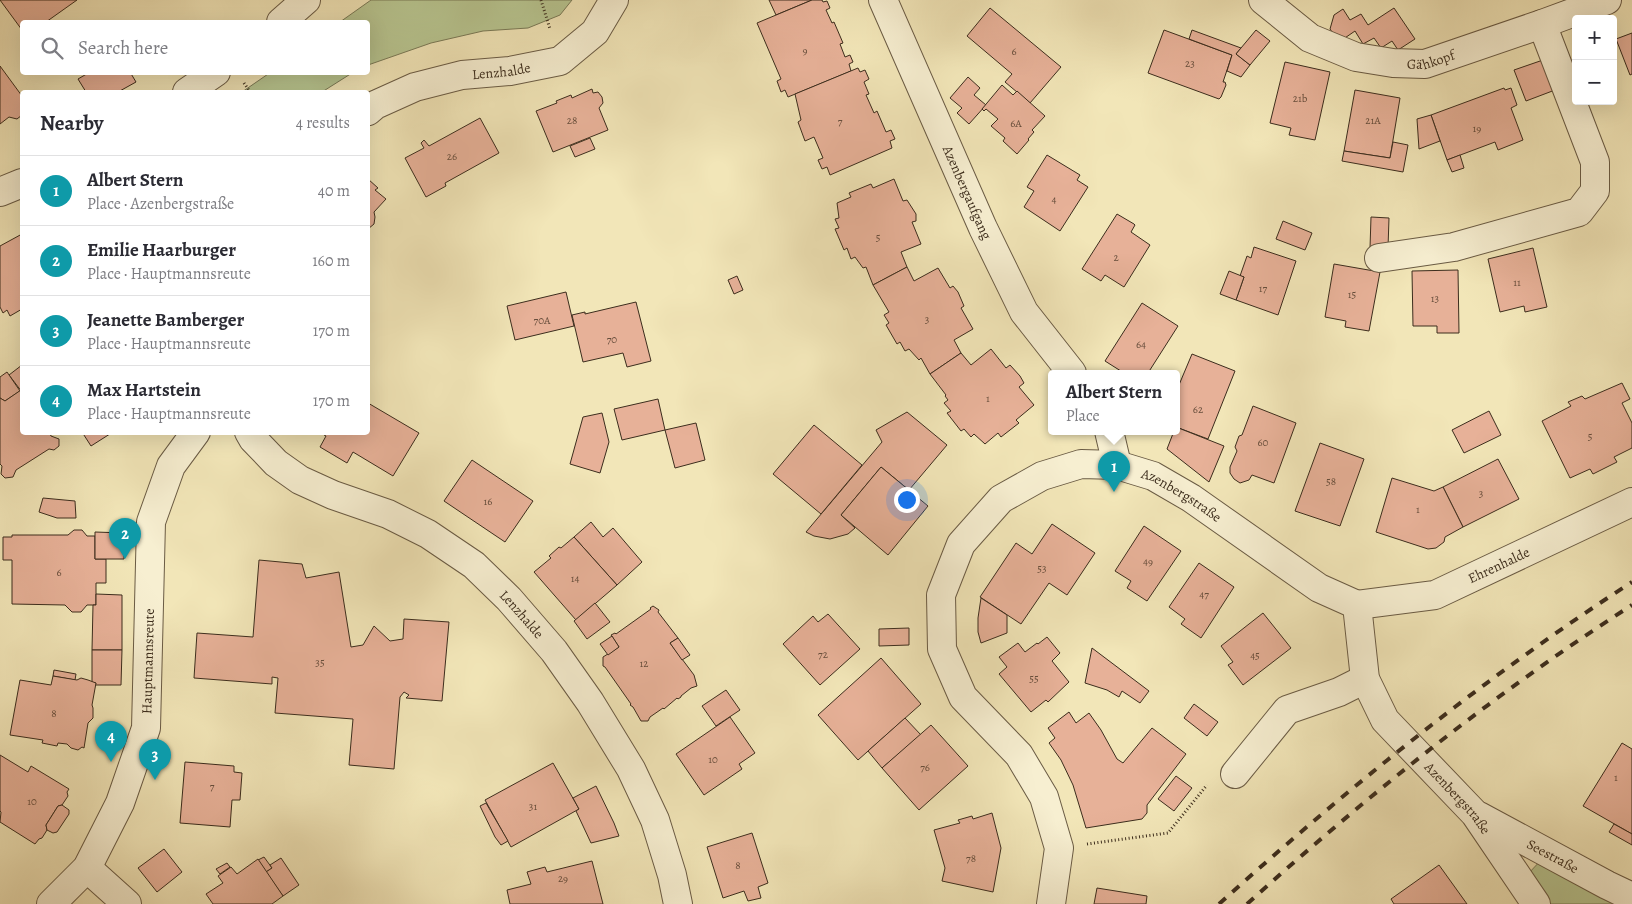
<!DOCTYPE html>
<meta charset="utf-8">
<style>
:root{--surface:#fff;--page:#f7f7f7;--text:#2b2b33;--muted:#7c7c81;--line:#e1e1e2;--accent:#1a73e8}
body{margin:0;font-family:Alegreya,serif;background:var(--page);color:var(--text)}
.controls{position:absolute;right:15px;top:15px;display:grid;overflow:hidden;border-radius:5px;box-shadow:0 5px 20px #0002}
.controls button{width:45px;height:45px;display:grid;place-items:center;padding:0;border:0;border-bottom:1px solid var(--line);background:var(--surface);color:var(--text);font:25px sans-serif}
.you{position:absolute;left:906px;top:499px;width:18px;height:18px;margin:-12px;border:4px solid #fff;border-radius:50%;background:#1a73e8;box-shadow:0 0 0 8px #1a73e833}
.badge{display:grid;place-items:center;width:32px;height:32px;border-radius:50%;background:var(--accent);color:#fff;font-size:16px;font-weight:700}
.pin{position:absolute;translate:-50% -41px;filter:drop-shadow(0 1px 2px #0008)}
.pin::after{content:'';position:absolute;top:26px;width:18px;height:15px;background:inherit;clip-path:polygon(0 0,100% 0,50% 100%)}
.popup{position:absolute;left:1048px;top:370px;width:132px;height:65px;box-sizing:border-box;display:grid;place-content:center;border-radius:5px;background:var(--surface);filter:drop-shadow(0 1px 4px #0005);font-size:16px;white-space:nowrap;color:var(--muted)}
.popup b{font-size:19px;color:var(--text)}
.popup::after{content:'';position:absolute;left:50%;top:100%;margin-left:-10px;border:10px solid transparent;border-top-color:var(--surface)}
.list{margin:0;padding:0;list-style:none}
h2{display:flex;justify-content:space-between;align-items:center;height:65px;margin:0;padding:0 20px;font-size:21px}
h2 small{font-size:16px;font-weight:400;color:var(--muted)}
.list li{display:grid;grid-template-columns:32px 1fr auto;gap:15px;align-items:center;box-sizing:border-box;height:70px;padding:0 20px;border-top:1px solid var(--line)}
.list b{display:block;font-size:19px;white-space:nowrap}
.list p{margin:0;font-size:16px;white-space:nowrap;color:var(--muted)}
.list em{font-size:16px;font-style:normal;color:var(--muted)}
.icon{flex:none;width:28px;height:28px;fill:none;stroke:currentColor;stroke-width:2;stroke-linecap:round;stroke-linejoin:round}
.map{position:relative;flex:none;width:1632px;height:904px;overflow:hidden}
.search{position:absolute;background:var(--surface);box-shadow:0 5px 20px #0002;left:20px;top:20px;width:350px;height:55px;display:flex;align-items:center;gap:12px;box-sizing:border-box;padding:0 18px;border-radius:5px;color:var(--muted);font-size:19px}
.panel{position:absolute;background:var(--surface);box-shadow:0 5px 20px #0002;left:20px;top:90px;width:350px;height:345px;border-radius:5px}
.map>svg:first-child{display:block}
.green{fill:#b8c691;stroke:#7a7a57}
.building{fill:#e7b198;stroke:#3c2d1d}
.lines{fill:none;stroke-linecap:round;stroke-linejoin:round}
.minor-casing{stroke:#6a5b44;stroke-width:30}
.path{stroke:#3c2d1d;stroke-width:3;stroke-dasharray:1 2.5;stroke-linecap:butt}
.minor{stroke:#f7efd1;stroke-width:28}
.rail{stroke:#3c2d1d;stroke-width:4;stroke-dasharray:9 9;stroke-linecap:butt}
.labels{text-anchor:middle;stroke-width:4;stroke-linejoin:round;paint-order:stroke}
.number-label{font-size:11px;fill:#674e3c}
.street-label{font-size:14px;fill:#3c2d1d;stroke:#f7efd1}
</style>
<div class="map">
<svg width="1632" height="904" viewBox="0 0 1632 904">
<rect width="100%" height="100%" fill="#f2e6b8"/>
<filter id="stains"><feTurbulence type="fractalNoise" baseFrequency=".004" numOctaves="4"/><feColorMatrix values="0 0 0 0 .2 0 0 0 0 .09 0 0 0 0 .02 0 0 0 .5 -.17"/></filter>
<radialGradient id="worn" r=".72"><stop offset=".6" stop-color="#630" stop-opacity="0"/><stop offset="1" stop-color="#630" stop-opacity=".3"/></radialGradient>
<g class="green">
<path d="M371,0h201l-12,15 -32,13 -45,3 -52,12 -63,22v-43h-28z"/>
<path d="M271,72h81v1l-30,19h-80z"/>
<path d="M1544,857l74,47h-69l-22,-29z"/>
</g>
<g class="building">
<path d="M0,0h77l-31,22h-24v8z"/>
<path d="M769,0h43l-36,15z"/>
<path d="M812,0h10l1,2 4,-1 3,7 -4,2 6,13 2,-1 9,21 -3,1 5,13 5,-2 3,7 -4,2 2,7 -63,26 -3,-7 -4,2 -4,-11 4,-2 -24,-56z"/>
<path d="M990,8l71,59 -31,36 -25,-21 7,-8 -45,-38z"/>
<path d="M1394,8l21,31 -17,11 -6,-9 -11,7 -7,-10 -11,6 -8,-13 -16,11 -9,-13 4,-14 9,-6 7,11 11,-6 7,11z"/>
<path d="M1164,30l68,25 -9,27h2l1,3 -5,12 -2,2 -71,-26z"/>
<path d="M1192,30l49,18 -5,6 14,11 -9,12 -14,-6 5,-16 -43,-16z"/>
<path d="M1256,30l14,11 -20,24 -14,-11z"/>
<path d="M1632,33v41l-2,1 -14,-36z"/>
<path d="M1543,60l12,30 -29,11 -12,-31z"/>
<path d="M1285,62l45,10 -15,68 -26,-5 2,-7 -21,-5z"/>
<path d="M0,66l22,30v19l-5,4 -8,-2 -9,7z"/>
<path d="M858,68l2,4 5,-2 4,9 -5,3 5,12 -3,1 8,18 3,-2 9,21 5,-2 4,9 -5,2 2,7 -62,27 -3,-8 -5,2 -4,-9 5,-2 -9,-21 -9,4 -7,-19 3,-2 -6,-26z"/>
<path d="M90,72h40l6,10 -18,10h-32l-8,-13z"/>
<path d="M968,77l12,11 -6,7 12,10 -17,19 -12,-11 5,-5 -12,-10z"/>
<path d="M1002,85l11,10 4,-4 28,25 -13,14 2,2 -6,7 1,1 -12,14 -14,-13 2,-3 -14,-12 7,-7 -12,-10 -2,2 -2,-2z"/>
<path d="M1504,88l1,2 6,-2 6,17 -6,3 12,32 -25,10 -3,-8 -48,18 -16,-45z"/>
<path d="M592,89l1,4 5,-1 4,5 1,6 -4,5 9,22 -55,22 -17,-41 21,-8 -1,-2 15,-6 1,3z"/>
<path d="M1355,90l45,8 -10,60 -46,-7z"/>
<path d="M1431,115l9,26 -21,8 -2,-30z"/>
<path d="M480,118l19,35 -54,30 1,3 -20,11 -21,-39 19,-10 -3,-5 3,-3 5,6z"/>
<path d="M590,138l5,11 -20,8 -5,-11z"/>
<path d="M1393,142l15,3 -5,27 -61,-11 2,-10 46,7z"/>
<path d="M1047,155l33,20 -3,5 11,7 -28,44 -36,-24 10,-16 -7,-4z"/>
<path d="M1460,155l4,13 -12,4 -5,-12z"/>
<path d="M368,179l10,9 -3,2 11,9 -12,13 1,5 -1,7 -6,5z"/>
<path d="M894,179l9,22 4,-1 9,14v7l-4,1 9,22 -20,8 6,15 -34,18 -7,-18 -3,1 -8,-11 -4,2 -4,-11 -3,2 -9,-21 4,-1 -4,-9 4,-1 -2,-15 14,-6 -2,-4 22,-9 2,4z"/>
<path d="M1117,214l17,10 1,1 -4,7 19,13 -26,42 -19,-12 -4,6 -19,-12z"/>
<path d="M1371,217l18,1 -1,30h-18z"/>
<path d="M1283,221l29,12 -7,17 -29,-11z"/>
<path d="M22,234v75l-12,7 -3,-6 -4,3 -3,-6v-61z"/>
<path d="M1254,247l42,14 -18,54 -42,-15 8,-23 -4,-1 7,-20 4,2z"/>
<path d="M1533,248l14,59 -22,5 -1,-6 -24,6 -12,-53z"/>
<path d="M1334,264l46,8 -11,59 -24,-4 1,-6 -21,-4z"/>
<path d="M907,267l7,14 24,-13 12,20 3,-2 5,6 6,14 -3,2 12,21 -19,11 7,13 -31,21 -9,-16 -2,2 -10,-11 -4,2 -5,-9 -3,2 -11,-19 3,-2 -5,-8 5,-3 -16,-27z"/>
<path d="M1458,270l1,63h-22v-7h-24l-1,-55z"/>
<path d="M1229,271l15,6 -8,23 -16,-6z"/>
<path d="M737,276l6,14 -9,4 -6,-14z"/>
<path d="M566,292l8,34 -59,14 -8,-34z"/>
<path d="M636,302l15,59 -24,6 -4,-14 -40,9 -11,-47 13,-3v2z"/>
<path d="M1142,303l36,23 -30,47h-24l-19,-12z"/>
<path d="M991,349l15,19 4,-3 10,11 4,7 -5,4 15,18 -18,15 3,3 -18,14 -3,-4 -13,11 -11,-10 -3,3 -7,-8 -3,2 -14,-18 4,-2 -7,-8 4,-3 -3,-4 1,-1 -16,-21 31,-21 10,12z"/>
<path d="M1192,354l43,17 -27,68 -32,-12v-35z"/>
<path d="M22,365v27l-13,-17z"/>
<path d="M7,372l13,19 -15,10 -5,-3v-21z"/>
<path d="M1622,383l8,16 -8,4 10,20v25l-18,9 3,5 -24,12 -3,-5 -20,9 -28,-57 29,-15 -3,-4 14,-6 3,3z"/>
<path d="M21,390l1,2v40h27l2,4 8,3v7l-5,4 -5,-1 -33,21 -3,7 -8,1 -4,-4 1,-8 -2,-2v-66l5,3z"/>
<path d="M658,399l7,31 -43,10 -8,-31z"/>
<path d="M368,403l51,30 -26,43 -40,-24 -6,11 -27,-16 6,-11 -2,-1 1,-3h43z"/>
<path d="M1253,406l43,17 -22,60 -22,-8 -3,5 -9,3 -6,-4 -4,-6v-6l7,-16 -2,-4 4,-11 3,-1z"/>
<path d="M1489,411l12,24 -37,18 -12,-23z"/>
<path d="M907,412l40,33 -38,45 -28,-23 -40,48 14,13 -7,6 -18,5 -16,-3 -8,-4 76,-90 -6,-12z"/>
<path d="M602,413l7,29 -9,31 -30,-9 13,-47z"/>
<path d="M696,423l9,37 -30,8 -10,-38z"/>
<path d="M814,425l48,40 -41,49 -48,-40z"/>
<path d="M1176,427l48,19 -15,36 -42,-33 7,-18h2z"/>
<path d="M82,432h31l-22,14z"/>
<path d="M1320,443l44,16 -24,67 -45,-15z"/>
<path d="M1498,459l21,40 -56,28 -20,-40z"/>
<path d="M472,460l61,41 -28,41 -61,-41z"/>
<path d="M881,467l47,39 -40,49 -47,-40z"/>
<path d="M1392,478l42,13 9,-4 20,40 -18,10 -1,5 -8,6 -8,1 -52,-17z"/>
<path d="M43,498l32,3 1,17h-19l-18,-6z"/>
<path d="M591,522l12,15 10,-9 29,34 -25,23 -43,-48z"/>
<path d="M1052,524l43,29 -28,42 -18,-12 -28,41 -41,-27 36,-54 16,11z"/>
<path d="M1144,526l37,25 -34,50 -20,-13 4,-7 -16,-10z"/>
<path d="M74,530h8l5,6h8v23h11v24h-10v22h-9l-6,7h-9l-7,-7 -53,-1v-44h-9v-23h9v-2h56z"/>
<path d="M95,532l29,1v26h-29z"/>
<path d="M574,537l43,48 -41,35 -42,-48 17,-14 -2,-2 10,-9 2,1z"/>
<path d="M259,560l43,4 4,14 33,-6 12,75 12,-2 11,-19 16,15 13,-2 1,-20 45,3 -7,79 -36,-3 3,-3 -5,-3 -4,5 -6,72 -45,-4 4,-46 -78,-6 3,-35 -6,-1v7l-78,-6 3,-45 56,4z"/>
<path d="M1199,563l35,24 -33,51 -20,-14 4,-5 -16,-12z"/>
<path d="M96,594l26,1v55h-30l1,-45h3z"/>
<path d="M981,598l26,17v18l-26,10 -3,-11v-14z"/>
<path d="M595,603l15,19 -23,17 -13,-18z"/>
<path d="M653,606l6,4 -1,2 20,26 -8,5 24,32 3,11 -6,2 -10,8v1l-3,2 -1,-1 -13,11 -1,-1 -13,9 -2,4h-7l-8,-14 -3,-2 1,-1 -26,-37 -2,-1v-9l16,-10 -8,-12 4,-2 1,1 35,-25 -1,-1z"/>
<path d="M1263,613l28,35 -48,37 -15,-20 5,-3 -12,-16z"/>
<path d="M828,614l32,35 -40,36 -37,-41 30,-28 5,6z"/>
<path d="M909,628v17l-30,1v-17z"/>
<path d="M612,636l7,11 -11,8 -8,-11z"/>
<path d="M1047,637l13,16 -8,8 17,21 -21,20 -2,-2 -15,12 -32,-38 8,-7 -8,-10 19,-14 7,9 12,-9 1,1z"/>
<path d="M678,638l12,17 -8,5 -12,-17z"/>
<path d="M1092,648l57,43 -9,12 -18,-12 -3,6 -12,-7 -22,-7z"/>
<path d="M92,650h30l-1,35h-26l1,-2h-4z"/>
<path d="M881,658l40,46 -63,56 -40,-45z"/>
<path d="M54,670l22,4 -1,6 -22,-4z"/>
<path d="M53,676l24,4 4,-2 7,2 8,3 -4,22 1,3v10l-5,5 -4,25 -2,-1 -4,3 -7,-2 -4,-4 -9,-1 -1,3 -15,-3 1,-3 -33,-5 10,-55 31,5z"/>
<path d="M726,690l14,20 -24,16 -14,-20z"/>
<path d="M1194,704l24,18 -11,14 -23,-18z"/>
<path d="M1069,712l7,11 13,-10 12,17 16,29 6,4 29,-35 34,26 -39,51v8l-5,6 -56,9 -13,-43 -12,-25 -12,-17 6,-5 -7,-10z"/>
<path d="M730,717l25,36 -16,11 3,5 -38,26 -28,-41z"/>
<path d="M905,718l16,17 -39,33 -14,-17z"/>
<path d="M931,725l37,41 -49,44 -37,-42z"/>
<path d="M1622,743l10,6v85l-49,-28z"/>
<path d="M0,755l28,17 3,-6 38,23 -2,3 1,4 -6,9 -4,1 -12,19 1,5 -5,8 -3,1 -4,5 -35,-22 1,-10 -1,-1z"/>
<path d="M185,762l49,4v6l8,1 -2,27h-8l-2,27 -50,-4z"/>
<path d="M553,763l26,46 -68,38 -26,-47z"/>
<path d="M1176,776l16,12 -18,23 -16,-12z"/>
<path d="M596,786l18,37 5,13 -28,7 -15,-32 3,-2 -6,-11z"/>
<path d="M486,803l22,38 -7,4 -6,-8 -15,-31z"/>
<path d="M62,805l7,5v4l-12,18 -4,1 -6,-3 -1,-5 12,-19z"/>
<path d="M992,813l9,35 -8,44 -51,-11 3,-13 -11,-38 26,-7 -2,-3 14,-4 1,3z"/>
<path d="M1614,824l18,10v11l-23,-13z"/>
<path d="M752,833l16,50 -10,4 3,11 -13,3 -4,-10 -21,7 -16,-51z"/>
<path d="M164,849l18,23 -25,20 -19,-24z"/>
<path d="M264,857l8,11 -6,4 -8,-12z"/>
<path d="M281,858l18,27 -16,11 -17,-24 6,-4 -2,-3z"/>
<path d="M258,859l25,37 -11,8h-59l-7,-10 17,-11 -5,-7 13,-9 6,7z"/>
<path d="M592,861l11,43h-93l-3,-14 24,-6 -4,-12 18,-5 2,5z"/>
<path d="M227,863l3,4 -10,7 -4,-5z"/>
<path d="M1439,865l28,39h-73l-3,-5z"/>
<path d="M1097,888l50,8 -1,8h-52z"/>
</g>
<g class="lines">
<g class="minor-casing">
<g id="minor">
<path id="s1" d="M883,0l100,228 41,84 48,61"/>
<path id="s2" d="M1263,0l47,38 46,19 37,6 32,1 117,-40 65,-24"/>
<path d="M281,22l25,-22"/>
<path d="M187,92l29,-20"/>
<path id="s3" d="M368,111l7,-6 40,-18 47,-12 48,-4 50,-10 35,-29 19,-32"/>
<path d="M0,192l22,-9"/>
<path d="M1379,258l75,-11 125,-35 16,-21v-29l-53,-138"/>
<path d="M1109,431l8,34"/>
<path id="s4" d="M249,432l4,7 23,24 24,17 33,15 55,19 40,20 46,31 35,34 45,52 36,51 41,67 24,51 17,55 6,29"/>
<path id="s5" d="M1357,605l78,-10 197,-93"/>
<path d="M1235,774l52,-64 52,-18 26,-13"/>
<path id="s6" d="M1479,816l128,69 25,12"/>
<path d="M87,868l40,36"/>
<path id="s7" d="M51,904l36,-36 33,-65 26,-75 5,-206 20,-56 25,-34"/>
<path id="s8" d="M1051,904l8,-56 -15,-51 -25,-42 -56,-58 -21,-48 -1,-54 20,-51 40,-45 41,-23 39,-12 36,1 36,11 38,22 128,90 38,17 8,74 20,41 90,94 61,90"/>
</g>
</g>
<g class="path">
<path d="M541,0l9,29"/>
<path d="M244,83l6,9"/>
<path d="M1087,844l81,-11 39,-48"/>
</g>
<use href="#minor" class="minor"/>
<g class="rail">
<path d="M1219,904c130,-117 266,-227 413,-322"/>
<path d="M1247,904c121,-109 248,-211 385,-299"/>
</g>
</g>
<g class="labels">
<g class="number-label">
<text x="805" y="54">9</text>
<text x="1014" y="55">6</text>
<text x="1190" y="67">23</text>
<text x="1300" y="102">21b</text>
<text x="572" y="124">28</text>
<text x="1373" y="124">21A</text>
<text x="840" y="125">7</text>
<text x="1016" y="127">6A</text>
<text x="1477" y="132">19</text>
<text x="452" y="160">26</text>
<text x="1054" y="203">4</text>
<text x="878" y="241">5</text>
<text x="1116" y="261">2</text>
<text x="1517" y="286">11</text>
<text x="1263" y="292">17</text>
<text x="1352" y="298">15</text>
<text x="1435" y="302">13</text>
<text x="927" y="323">3</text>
<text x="542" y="324">70A</text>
<text x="612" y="343">70</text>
<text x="1141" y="348">64</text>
<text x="988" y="402">1</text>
<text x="1198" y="413">62</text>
<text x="1590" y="440">5</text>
<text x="1263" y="446">60</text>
<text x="1331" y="485">58</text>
<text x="1481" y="497">3</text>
<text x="488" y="505">16</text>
<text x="1418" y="513">1</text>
<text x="1148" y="565">49</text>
<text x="1042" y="572">53</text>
<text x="59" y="576">6</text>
<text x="575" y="582">14</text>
<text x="1204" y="598">47</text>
<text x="823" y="658">72</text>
<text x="1255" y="659">45</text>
<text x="320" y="666">35</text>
<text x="644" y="667">12</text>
<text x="1034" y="682">55</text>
<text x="54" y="717">8</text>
<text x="713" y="763">10</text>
<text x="925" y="771">76</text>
<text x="1616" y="781">1</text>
<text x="212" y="790">7</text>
<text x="32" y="805">10</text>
<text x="533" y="810">31</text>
<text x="971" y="862">78</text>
<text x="738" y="869">8</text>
<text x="563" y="882">29</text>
</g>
<g class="street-label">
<text dy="5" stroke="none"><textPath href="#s2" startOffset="186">Gähkopf</textPath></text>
<text dy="5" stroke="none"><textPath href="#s3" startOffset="141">Lenzhalde</textPath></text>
<text dy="5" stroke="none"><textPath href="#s1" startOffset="210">Azenbergaufgang</textPath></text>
<text dy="5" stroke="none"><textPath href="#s8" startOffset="656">Azenbergstraße</textPath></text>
<text dy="5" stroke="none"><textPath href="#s5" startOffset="149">Ehrenhalde</textPath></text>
<text dy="5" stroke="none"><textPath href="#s4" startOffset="334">Lenzhalde</textPath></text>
<text dy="5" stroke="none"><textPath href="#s7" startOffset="270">Hauptmannsreute</textPath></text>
<text dy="5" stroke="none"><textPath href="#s8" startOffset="1091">Azenbergstraße</textPath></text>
<text dy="5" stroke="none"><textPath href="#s6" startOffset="84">Seestraße</textPath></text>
</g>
</g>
<rect width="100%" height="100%" filter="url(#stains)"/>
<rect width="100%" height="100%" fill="url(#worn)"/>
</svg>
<div class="controls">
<button>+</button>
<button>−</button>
</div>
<div class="you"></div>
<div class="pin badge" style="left:1114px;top:492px;background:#0f9aa8">1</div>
<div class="popup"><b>Albert Stern</b>Place</div>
<div class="pin badge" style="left:125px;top:559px;background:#0f9aa8">2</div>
<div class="pin badge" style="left:155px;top:780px;background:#0f9aa8">3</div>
<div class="pin badge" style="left:111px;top:762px;background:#0f9aa8">4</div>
<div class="search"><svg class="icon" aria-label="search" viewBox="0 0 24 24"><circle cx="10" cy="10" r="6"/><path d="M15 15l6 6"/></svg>Search here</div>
<section class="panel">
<h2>Nearby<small>4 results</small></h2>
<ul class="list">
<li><span class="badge" style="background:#0f9aa8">1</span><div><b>Albert Stern</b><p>Place · Azenbergstraße</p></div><em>40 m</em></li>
<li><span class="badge" style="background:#0f9aa8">2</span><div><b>Emilie Haarburger</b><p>Place · Hauptmannsreute</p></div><em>160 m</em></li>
<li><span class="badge" style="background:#0f9aa8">3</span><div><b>Jeanette Bamberger</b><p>Place · Hauptmannsreute</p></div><em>170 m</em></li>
<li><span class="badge" style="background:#0f9aa8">4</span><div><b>Max Hartstein</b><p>Place · Hauptmannsreute</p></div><em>170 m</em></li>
</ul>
</section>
</div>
